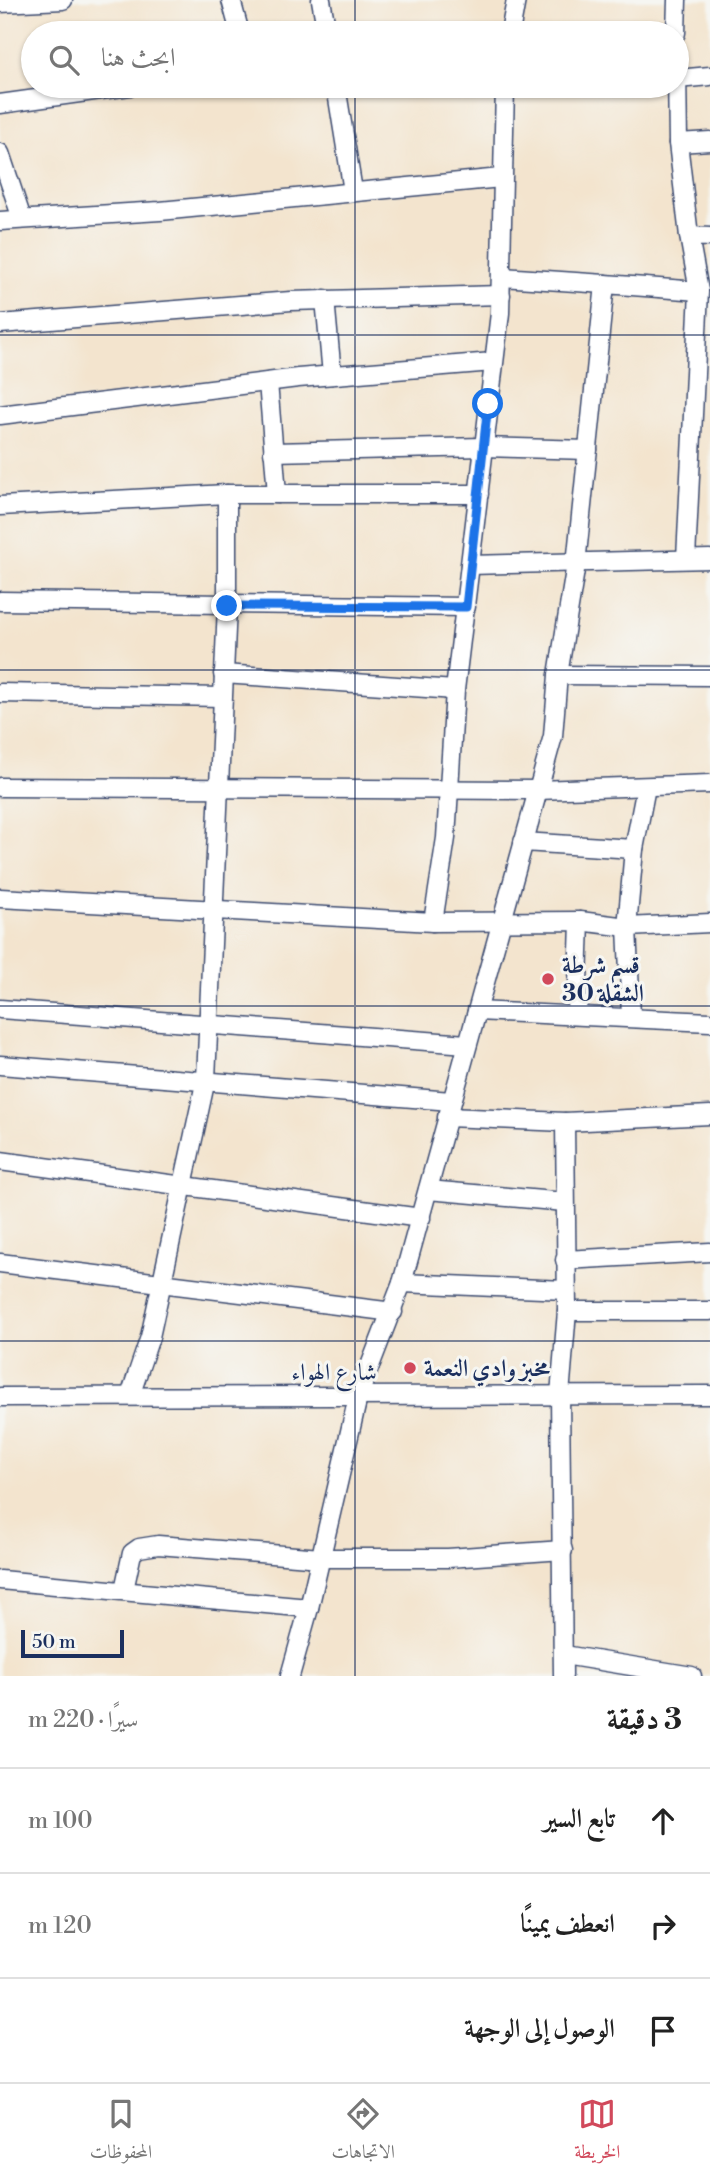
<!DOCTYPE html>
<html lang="ar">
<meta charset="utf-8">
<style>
:root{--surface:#fff;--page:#f2f2f2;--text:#222;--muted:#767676;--line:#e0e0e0;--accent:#d1495b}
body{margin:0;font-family:"Libre Bodoni",Amiri,serif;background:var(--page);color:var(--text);direction:rtl}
.scale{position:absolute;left:21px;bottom:18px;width:103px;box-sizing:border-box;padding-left:7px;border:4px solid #1b2f5e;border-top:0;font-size:19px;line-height:24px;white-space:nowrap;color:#1b2f5e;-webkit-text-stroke:5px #f6f6f2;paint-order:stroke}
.stop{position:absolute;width:21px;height:21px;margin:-16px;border:5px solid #1a73e8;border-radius:50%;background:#fff}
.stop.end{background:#1a73e8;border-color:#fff;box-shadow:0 2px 7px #0008}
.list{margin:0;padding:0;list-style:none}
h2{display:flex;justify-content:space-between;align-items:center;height:91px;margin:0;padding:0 28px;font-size:30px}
h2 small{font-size:23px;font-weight:400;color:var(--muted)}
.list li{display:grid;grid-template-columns:46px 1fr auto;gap:21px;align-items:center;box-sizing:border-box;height:105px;padding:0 28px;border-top:2px solid var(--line)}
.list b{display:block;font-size:26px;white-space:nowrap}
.list em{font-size:23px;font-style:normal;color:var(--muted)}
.icon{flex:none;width:38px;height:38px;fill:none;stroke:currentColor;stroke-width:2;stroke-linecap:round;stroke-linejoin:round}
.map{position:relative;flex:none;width:710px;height:1676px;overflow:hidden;direction:ltr}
.search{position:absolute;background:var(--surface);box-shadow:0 2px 5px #0004;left:21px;right:21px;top:21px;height:77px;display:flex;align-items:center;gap:18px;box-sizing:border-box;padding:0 24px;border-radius:38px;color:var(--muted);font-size:26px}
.sheet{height:406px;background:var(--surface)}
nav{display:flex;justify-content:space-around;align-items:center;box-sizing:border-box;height:98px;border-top:2px solid var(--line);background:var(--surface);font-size:19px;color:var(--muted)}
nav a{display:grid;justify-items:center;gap:4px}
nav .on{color:var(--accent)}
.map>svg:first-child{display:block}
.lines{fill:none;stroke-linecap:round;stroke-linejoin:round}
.minor-casing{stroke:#3b4a6f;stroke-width:21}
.minor{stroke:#fff;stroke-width:18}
.route{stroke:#1a73e8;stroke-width:9}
.grid{fill:none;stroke:#1b2f5e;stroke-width:2;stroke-opacity:0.55}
.poi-dot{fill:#d1495b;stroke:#f6f6f2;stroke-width:2.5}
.labels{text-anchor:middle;stroke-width:6;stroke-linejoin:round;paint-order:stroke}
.poi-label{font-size:24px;font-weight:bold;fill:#1b2f5e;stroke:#f6f6f2;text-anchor:start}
.street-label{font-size:24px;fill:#1b2f5e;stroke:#f6f6f2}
</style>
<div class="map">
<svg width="710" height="1676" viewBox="0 0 710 1676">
<rect width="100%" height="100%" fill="#f6f6f2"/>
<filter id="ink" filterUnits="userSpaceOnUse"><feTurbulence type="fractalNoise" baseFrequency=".0143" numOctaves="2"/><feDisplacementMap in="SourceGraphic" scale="14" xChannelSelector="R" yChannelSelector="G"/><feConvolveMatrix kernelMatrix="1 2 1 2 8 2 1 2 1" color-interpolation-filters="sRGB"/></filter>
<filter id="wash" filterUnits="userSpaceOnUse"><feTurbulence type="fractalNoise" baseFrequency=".00686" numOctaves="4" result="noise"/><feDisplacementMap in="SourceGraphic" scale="28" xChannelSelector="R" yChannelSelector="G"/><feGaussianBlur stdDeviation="1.57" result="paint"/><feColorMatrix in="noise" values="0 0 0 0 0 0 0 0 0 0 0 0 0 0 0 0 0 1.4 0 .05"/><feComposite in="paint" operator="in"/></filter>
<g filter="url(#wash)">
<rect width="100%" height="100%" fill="#f3e4ce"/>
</g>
<g filter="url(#ink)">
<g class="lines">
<g class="minor-casing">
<g id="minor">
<path d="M231,0l9,33"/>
<path d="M321,0l6,33"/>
<path d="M0,3l63,-3"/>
<path d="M510,33l6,-33"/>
<path d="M676,33l1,-33"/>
<path d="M677,70l1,73 11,93"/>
<path d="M677,79l33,-3"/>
<path d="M336,86l17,105"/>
<path d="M0,104l130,-18"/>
<path d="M678,143l32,-2"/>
<path d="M0,153l22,66"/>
<path d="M0,221l160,-10 341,-33"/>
<path d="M502,277l103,7"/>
<path d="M325,299l7,76"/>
<path d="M0,324l291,-23 210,-6"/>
<path d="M268,382l9,112"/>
<path d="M0,415l298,-37 195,-16"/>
<path d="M273,452l210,-5 105,3"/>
<path d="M0,506l227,-12h252"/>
<path d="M686,559l13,-268 -10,-55 21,1"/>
<path d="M470,565l240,-6"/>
<path d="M0,601l466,6"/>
<path d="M223,674l232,16"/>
<path d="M558,675l152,1"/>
<path d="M0,693l222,4"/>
<path d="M0,787l537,3 173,-6"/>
<path d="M523,842l111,7"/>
<path d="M0,898l433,24 147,-1 47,6 83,-4"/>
<path d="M433,922l13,-84 9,-148 45,-377 5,-227"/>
<path d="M0,1009l467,35"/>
<path d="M477,1011l233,11"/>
<path d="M577,1015l3,-94"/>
<path d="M631,1016l-4,-89 7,-78 12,-62"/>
<path d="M0,1065l451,36"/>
<path d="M447,1117l118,5 145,-7"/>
<path d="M0,1161l421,57"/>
<path d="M428,1190l137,12"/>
<path d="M565,1260l145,-8"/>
<path d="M0,1263l393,49"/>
<path d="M402,1283l164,7"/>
<path d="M567,1311h143"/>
<path d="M130,1396l20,-59 56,-258 21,-473v-112"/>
<path d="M0,1397l710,-2"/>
<path d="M0,1580l309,28"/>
<path d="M124,1590l8,-37 7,-5 19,-3 163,13h127l115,-8"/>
<path d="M564,1655l128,21"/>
<path d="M290,1676l19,-68 49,-211 44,-114 151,-547 5,-61 18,-111 29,-280 94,7"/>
<path d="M563,1676l-3,-281 7,-84 -2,-189"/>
</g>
</g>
<use href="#minor" class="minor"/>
</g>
</g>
<g class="lines" filter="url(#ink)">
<path class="route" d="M227,606l239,1 22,-203"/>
</g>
<path class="grid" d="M355,0v33M355,86v1590M0,335h710M0,670h710M0,1006h710M0,1341h710"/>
<g class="poi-dot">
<circle cx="548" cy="979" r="7"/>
<circle cx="410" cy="1368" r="7"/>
</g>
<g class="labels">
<g class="poi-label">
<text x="562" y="973">قسم شرطة<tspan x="562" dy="28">الشقلة 30</tspan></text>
<text x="424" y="1376">مخبز وادي النعمة</text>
</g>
<g class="street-label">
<text x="334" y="1380">شارع الهواء</text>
</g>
</g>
</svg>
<div class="scale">50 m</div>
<div class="stop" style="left:488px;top:404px"></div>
<div class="stop end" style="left:227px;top:606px"></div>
<div class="search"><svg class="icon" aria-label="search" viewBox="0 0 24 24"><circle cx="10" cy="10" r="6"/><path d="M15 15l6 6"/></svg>ابحث هنا</div>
</div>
<section class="sheet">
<h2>3 دقيقة<small>سيرًا · 220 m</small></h2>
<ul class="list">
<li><svg class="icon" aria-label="ahead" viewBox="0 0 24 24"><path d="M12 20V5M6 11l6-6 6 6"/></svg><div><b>تابع السير</b></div><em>100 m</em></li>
<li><svg class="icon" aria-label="right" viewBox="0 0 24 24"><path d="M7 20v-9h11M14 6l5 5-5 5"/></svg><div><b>انعطف يمينًا</b></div><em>120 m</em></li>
<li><svg class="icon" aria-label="arrive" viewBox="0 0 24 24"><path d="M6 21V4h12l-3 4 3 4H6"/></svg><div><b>الوصول إلى الوجهة</b></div></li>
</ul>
</section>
<nav>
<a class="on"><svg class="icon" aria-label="map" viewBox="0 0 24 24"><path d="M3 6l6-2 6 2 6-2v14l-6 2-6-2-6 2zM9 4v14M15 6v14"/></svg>الخريطة</a>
<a><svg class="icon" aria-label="directions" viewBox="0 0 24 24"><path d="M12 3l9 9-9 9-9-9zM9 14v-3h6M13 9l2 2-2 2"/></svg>الاتجاهات</a>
<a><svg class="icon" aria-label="saved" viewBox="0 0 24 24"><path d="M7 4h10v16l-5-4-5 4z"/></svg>المحفوظات</a>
</nav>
